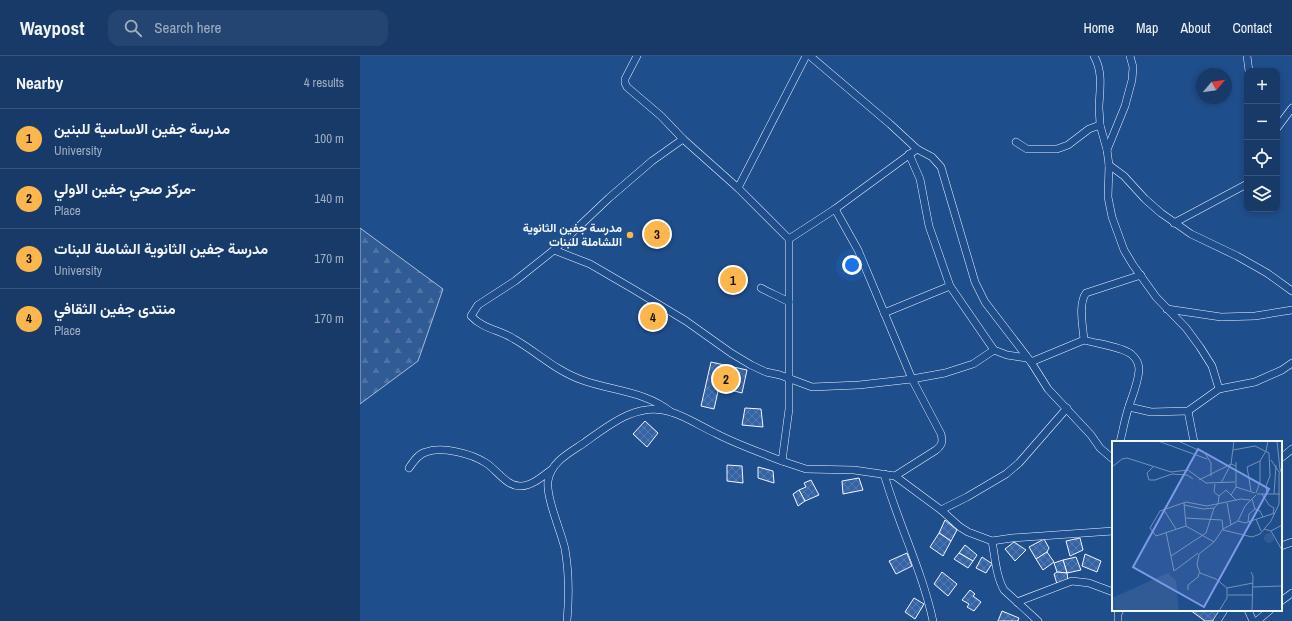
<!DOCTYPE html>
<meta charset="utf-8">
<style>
:root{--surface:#173a69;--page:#244571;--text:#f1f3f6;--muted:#9eadc0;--line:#36547d;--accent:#ffb74d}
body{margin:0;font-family:"Archivo Narrow",Vazirmatn,sans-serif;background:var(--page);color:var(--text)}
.controls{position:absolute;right:12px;top:12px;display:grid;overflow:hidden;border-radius:8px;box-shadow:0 2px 6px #0003}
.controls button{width:36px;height:36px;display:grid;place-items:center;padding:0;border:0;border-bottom:1px solid var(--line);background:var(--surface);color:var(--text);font:20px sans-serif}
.compass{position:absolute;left:836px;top:12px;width:36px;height:36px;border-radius:50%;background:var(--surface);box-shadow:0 2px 6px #0003;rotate:61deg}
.you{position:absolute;left:492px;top:209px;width:14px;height:14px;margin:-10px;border:3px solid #fff;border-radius:50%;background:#1a73e8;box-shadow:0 0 0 6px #1a73e833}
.badge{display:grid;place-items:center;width:26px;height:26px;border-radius:50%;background:var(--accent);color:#111;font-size:13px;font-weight:700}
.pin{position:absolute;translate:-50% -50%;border:2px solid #fff;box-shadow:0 1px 4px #0006}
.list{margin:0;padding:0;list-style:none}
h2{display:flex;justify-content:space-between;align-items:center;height:52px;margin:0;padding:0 16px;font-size:17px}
h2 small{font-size:13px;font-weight:400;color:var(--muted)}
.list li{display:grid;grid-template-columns:26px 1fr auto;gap:12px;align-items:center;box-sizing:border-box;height:60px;padding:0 16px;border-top:1px solid var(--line)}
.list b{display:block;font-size:15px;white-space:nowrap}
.list p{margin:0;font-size:13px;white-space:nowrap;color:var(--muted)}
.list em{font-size:13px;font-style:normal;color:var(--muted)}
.icon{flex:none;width:22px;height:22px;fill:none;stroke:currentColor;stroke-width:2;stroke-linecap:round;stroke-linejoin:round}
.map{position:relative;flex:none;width:932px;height:565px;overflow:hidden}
header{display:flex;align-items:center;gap:24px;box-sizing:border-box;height:56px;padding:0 20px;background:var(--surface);border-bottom:1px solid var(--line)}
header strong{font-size:19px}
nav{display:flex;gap:22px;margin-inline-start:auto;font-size:14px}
.search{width:280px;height:36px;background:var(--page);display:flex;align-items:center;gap:10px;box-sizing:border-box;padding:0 14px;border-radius:12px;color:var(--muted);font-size:15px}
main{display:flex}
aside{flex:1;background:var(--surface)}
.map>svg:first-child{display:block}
.forest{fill:url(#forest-firs);stroke:#a8bbd7}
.building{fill:url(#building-cross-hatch);stroke:#f2f6ff}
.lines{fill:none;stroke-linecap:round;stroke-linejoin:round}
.street-casing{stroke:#f2f6ff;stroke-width:8}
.street{stroke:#1f4e8c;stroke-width:7}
.poi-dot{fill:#ffb74d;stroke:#1f4e8c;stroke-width:1.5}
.labels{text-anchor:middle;stroke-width:3;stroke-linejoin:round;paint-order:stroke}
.poi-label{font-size:12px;font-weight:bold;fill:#f2f6ff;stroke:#1f4e8c;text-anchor:end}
.inset-road{fill:none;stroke:#7391ba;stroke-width:1}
.view{fill:#7d9aea;fill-opacity:0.15;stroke:#7d9aea;stroke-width:2}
.inset-edge{fill:none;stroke:#f2f6ff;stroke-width:2}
</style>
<header>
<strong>Waypost</strong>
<div class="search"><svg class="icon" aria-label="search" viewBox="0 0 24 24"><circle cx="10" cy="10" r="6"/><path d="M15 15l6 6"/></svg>Search here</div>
<nav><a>Home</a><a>Map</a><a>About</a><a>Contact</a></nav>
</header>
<main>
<aside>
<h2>Nearby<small>4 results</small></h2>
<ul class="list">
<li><span class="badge">1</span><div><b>مدرسة جفين الاساسية للبنين</b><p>University</p></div><em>100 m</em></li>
<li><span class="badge">2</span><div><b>مركز صحي جفين الاولي-</b><p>Place</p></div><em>140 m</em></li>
<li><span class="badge">3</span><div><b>مدرسة جفين الثانوية الشاملة للبنات</b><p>University</p></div><em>170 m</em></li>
<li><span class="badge">4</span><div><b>منتدى جفين الثقافي</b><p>Place</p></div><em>170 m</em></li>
</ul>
</aside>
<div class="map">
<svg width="932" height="565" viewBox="0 0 932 565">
<defs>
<pattern id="forest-firs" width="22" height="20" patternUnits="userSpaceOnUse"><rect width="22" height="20" fill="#305b95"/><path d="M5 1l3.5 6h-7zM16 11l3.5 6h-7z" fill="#4e73a5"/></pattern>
<pattern id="building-cross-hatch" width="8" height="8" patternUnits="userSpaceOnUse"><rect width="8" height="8" fill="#3563a3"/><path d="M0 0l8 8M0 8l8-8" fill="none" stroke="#537ab1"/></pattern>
</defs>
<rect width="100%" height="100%" fill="#1f4e8c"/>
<path class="forest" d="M0,172l83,61 -25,72 -58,43z"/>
<g class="building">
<path d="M286,250l19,10 -6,11 -18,-9z"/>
<path d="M351,306l36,8 -5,23 -23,-6 -5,22 -13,-3z"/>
<path d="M385,352l16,1 2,18 -21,-2z"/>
<path d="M285,365l13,12 -11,14 -14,-13z"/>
<path d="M367,409l15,1 1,17 -16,-2z"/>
<path d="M398,411l15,4 1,12 -16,-5z"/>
<path d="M499,422l4,12 -20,4 -1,-13z"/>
<path d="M451,424l8,15 -14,6 -6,-11 7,-3 -2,-4z"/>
<path d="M439,434l6,11 -7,5 -5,-12z"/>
<path d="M585,464l12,10 -6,11 -12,-8z"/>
<path d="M579,477l12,8 -8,15 -13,-9z"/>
<path d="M720,482l3,12 -13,6 -4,-15z"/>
<path d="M684,483l5,9 -2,4 -11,7 -7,-12z"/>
<path d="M654,486l12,8 -11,11 -10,-12z"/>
<path d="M605,489l12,10 -4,6 -14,-8z"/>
<path d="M687,496l7,10 -11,8 -7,-11z"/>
<path d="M547,497l5,13 -16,8 -7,-13z"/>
<path d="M599,497l14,8 -5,7 -14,-9z"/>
<path d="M725,498l16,7 -4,11 -15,-6z"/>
<path d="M622,501l12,8h-3l-5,8 -10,-5z"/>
<path d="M716,501l5,13 -14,3 -4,-13z"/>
<path d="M703,504l4,13 -10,-1 -3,-9z"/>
<path d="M582,516l15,12 -9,12 -14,-12z"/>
<path d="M697,516l10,1 1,8 -11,3 -3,-10z"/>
<path d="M610,534l5,4 -2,2 8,6 -7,9 -7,-4 2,-3 -7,-4z"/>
<path d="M554,542l10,6 -9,15 -10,-7z"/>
<path d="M830,554h30l-7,11h-8z"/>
<path d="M642,555l17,7 -1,3h-20z"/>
</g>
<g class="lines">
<g class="street-casing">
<g id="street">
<path d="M277,0l-12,23v4l2,4 34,29 22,23 55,49 51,51"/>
<path d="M450,0l80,68 27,25 15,8 9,10 34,115 10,20 46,60 17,27 43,46 9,13 13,11"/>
<path d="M734,0c9,16 6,32 5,50 0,6 1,13 1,19"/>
<path d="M770,0l3,11 -1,13 -7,26 -18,44 2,15 -1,32 4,20 12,33 9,15 23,32 30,31 14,19 12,19 7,23"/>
<path d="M887,0l2,15"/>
<path d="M917,72l15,-20"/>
<path d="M656,86l11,7h30l11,-4 21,-16 11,-4 7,25"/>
<path d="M557,93l-82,60 -46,30v170l-7,52 24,8 48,1 41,6 46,34 19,17 8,5 24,9 20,-3 101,-7"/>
<path d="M549,98l11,25 9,47 21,60 44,64 13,5 20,3"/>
<path d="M749,109l15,11 21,23 16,14 30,21 46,22 30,17 25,18"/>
<path d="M378,132l68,-132"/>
<path d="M475,153l23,41 54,129 29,55c2,8 1,11 -5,16l-41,26"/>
<path d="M814,167l73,-39"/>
<path d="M194,194l36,14 43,25 53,32 45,32 20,12 15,7 14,3 32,12 47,-2 53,-6 33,-6 28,-9 21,-14"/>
<path d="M401,232c9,5 19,9 28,14"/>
<path d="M807,253l54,8 34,-1 37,-6"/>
<path d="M524,257l66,-27"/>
<path d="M724,284c13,4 36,6 47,14 5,4 8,10 8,16 -1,13 -6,24 -10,36 -4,12 -6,24 -9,36"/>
<path d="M671,306l53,-22c-1,-13 -6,-36 2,-47l55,-18"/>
<path d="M769,351l22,5 37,-1 31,-22 36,-7 27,-12 10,-7"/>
<path d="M828,355l6,31"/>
<path d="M311,356c-26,-21 -59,-21 -89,-32 -26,-9 -45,-28 -68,-41 -14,-9 -31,-10 -43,-23l7,-11 37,-24 39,-31 55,-52 43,-37 31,-22"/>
<path d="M921,402l11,-9"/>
<path d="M49,412c4,-6 9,-14 17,-16 17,-6 46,2 60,11 11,7 21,24 35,23 11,0 22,-10 30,-16"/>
<path d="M524,418c14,49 38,96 49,147"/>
<path d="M581,454l26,-13 39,-23 13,-11 48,-55"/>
<path d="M632,485c3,16 4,35 12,49l34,31"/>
<path d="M921,490l11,-4"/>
<path d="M921,545l11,-8"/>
<path d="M657,546l55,-21 17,2 24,9"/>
<path d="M888,554l5,11"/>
<path d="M207,565c2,-23 2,-49 -2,-72 -4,-18 -19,-51 -17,-68 3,-19 21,-28 36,-38 25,-18 54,-42 87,-31 16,5 29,14 44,21 21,11 44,19 67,28"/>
<path d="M758,565v-7l2,-4"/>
<path d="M857,565l7,-11"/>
<path d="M897,565l13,-11"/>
</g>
</g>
<use href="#street" class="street"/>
</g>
<circle class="poi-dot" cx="270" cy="179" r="4"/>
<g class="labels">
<g class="poi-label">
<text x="262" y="176">مدرسة جفين الثانوية<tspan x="262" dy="14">اللشاملة للبنات</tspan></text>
</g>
</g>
<g transform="translate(752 385)">
<rect width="170" height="170" fill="#1f4e8c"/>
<path d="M56,132l8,8 3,30h-67v-13z" fill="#305b95"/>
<path d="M152 97a5 5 0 1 1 10 0a5 5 0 1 1-10 0Z" fill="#305b95"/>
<path class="inset-road" d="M46,0l49,18M66,0l27,12 6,10v13M165,0l3,29M121,9l22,-4 14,7 1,23 -4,10 1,8M159,19l8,12M42,25l-7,7 2,7h6l17,-6M0,26l10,-8 5,-1 44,14 17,-2 18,13 29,-1M60,33l15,1 6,4M87,39l32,-16 5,2M109,42l10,-19 3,-23M103,43l-1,8 5,4 -1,8M124,46l19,6M139,50l-4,-24 13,-6M144,52l4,-11v-21l6,-10 2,-10M145,53h23M150,53l7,11 5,3 -1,6M162,53l2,-29M119,54l5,-8v-25M107,55l7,-6 10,10M140,58l3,10 5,2 3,6M72,62l2,23 28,16 9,-13 15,-8 7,-15 11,-11M115,62l4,22M72,64l19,4 11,-1 4,-4M52,69l12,19M73,77l37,2 1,9M144,78l5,12M126,80l7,2 30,-10M136,81l1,-8 6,-5M74,85l-30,10 -6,-8 10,-17 26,-9 21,4 34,-7 9,1M152,88l7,2 11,19M111,89l29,7 8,-3 11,-13 8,-17v-30l3,-7M159,90l11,-6M54,91l8,39 24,-18M102,101l-15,12 -2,11 3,8 16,6 11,9v10l-8,13M59,115l35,-23 8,-25M139,131l2,4 -1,35M141,146l29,-1M115,147l26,-5M76,149v-5l10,-8 1,-4M116,154h25"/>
<path class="view" d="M86,8l71,40 -65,118 -71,-40z"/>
<rect width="170" height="170" class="inset-edge"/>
</g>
</svg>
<div class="controls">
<button>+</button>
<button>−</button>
<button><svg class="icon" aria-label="locate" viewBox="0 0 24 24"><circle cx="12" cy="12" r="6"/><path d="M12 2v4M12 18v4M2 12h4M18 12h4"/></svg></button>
<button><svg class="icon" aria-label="layers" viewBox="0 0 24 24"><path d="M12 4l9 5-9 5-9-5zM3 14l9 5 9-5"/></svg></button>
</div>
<svg class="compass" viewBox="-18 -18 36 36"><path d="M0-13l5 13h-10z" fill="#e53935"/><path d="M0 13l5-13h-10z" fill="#9eadc0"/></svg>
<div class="you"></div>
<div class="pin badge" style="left:373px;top:224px">1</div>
<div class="pin badge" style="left:366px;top:323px">2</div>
<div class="pin badge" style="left:297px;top:178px">3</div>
<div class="pin badge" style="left:293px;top:261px">4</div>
</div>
</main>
